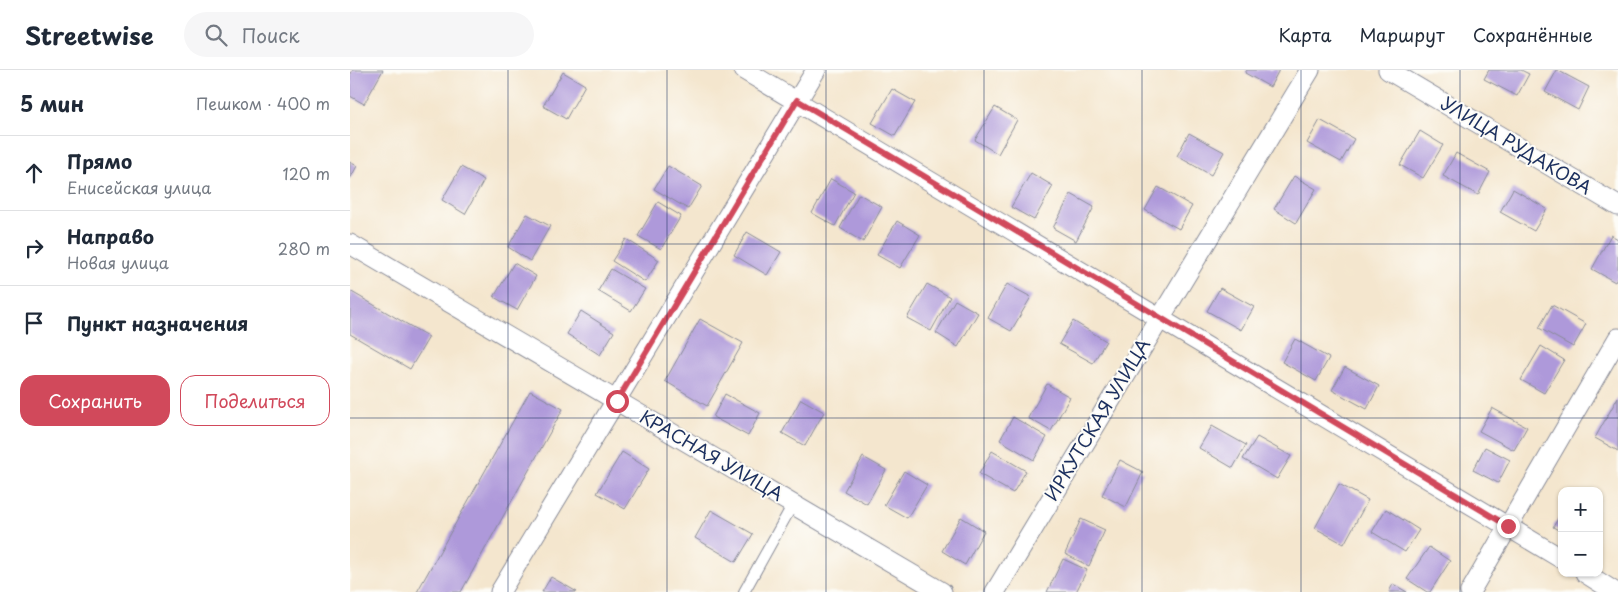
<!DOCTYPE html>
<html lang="ru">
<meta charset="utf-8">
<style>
:root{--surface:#fff;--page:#f6f6f7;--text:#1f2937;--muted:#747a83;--line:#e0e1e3;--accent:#d1495b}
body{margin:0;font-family:"Playpen Sans",sans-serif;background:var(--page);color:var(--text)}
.controls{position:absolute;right:15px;bottom:15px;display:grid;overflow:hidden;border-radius:10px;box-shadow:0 1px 4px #0004}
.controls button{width:45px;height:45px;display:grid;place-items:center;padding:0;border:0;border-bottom:1px solid var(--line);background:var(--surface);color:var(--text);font:25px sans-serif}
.stop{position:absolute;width:15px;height:15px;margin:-11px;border:4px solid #d1495b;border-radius:50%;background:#fff}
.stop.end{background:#d1495b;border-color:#fff;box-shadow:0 1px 5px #0008}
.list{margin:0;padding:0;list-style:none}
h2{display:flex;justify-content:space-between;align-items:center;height:65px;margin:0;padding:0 20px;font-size:21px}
h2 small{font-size:16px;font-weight:400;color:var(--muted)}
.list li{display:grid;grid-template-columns:32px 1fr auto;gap:15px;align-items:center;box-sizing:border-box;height:75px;padding:0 20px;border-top:1px solid var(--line)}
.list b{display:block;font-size:19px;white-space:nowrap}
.list p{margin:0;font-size:16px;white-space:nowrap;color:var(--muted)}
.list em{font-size:16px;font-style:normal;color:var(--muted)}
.actions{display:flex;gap:10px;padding:15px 20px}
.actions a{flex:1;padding:11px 0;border:1px solid var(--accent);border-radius:15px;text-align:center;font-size:18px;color:var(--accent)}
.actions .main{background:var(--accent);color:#fff}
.icon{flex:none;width:28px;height:28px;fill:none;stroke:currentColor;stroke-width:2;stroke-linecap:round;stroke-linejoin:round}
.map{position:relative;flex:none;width:1268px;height:522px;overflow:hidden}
header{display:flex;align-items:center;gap:30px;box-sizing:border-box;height:70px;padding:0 25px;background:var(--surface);border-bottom:1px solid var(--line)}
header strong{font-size:24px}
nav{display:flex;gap:28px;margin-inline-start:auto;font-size:18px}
.search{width:350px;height:45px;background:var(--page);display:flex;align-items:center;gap:12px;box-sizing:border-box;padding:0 18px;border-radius:28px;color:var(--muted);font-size:19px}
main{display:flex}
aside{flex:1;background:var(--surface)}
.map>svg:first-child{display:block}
.building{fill:#ae99da}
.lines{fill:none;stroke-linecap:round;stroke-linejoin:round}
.lane-casing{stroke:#888a96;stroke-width:12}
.street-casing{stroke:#888a96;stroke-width:21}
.lane{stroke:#fff;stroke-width:10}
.street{stroke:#fff;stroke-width:19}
.route{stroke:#d1495b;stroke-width:6}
.grid{fill:none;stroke:#1b2f5e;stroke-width:1;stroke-opacity:0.55}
.labels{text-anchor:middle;stroke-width:4;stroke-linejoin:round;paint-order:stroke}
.street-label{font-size:18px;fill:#1b2f5e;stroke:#fdfcf7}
</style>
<header>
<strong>Streetwise</strong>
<div class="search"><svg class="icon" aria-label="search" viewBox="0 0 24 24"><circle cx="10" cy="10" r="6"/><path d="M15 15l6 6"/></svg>Поиск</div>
<nav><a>Карта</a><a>Маршрут</a><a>Сохранённые</a></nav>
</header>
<main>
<aside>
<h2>5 мин<small>Пешком · 400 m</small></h2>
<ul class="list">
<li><svg class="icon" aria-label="ahead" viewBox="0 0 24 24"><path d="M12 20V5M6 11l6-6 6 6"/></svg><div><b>Прямо</b><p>Енисейская улица</p></div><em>120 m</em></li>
<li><svg class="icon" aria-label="right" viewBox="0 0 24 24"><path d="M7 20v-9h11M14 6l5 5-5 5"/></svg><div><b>Направо</b><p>Новая улица</p></div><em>280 m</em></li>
<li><svg class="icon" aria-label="arrive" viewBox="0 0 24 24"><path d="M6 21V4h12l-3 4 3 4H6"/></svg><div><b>Пункт назначения</b></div></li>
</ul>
<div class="actions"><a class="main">Сохранить</a><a>Поделиться</a></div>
</aside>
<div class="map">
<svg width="1268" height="522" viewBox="0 0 1268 522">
<rect width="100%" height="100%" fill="#fdfcf7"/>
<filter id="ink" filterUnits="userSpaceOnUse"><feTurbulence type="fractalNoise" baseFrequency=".02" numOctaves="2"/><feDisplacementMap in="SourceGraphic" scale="10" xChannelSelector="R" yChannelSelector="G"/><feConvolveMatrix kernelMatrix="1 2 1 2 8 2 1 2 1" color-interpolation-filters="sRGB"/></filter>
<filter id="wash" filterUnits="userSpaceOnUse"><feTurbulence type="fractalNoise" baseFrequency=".0096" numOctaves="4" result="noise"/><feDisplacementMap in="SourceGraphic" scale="20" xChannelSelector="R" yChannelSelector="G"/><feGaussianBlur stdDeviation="1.12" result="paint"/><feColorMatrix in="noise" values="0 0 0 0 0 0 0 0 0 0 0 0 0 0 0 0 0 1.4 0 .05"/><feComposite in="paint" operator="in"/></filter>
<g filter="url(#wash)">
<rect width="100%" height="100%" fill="#f4e6ce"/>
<g id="blocks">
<g class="building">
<path d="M3,0h30l-19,34 -14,-8v-21z"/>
<path d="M897,0h32l-9,17 -25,-14z"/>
<path d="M1139,0h32l8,4 -12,22 -33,-17z"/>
<path d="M1207,0l32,17 -11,23 -33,-18z"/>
<path d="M213,2l22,13 -19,34 -23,-13z"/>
<path d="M542,19l23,13 -20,34 -23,-13z"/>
<path d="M645,37l22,13 -19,34 -23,-14z"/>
<path d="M970,50l34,19 -13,23 -34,-19z"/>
<path d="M1070,61l23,14 -20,33 -23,-13z"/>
<path d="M839,63l35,19 -13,23 -34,-19z"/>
<path d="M1106,83l34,19 -12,23 -35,-19z"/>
<path d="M0,92l7,4 -7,13z"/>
<path d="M318,96l34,20 -14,23 -34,-20z"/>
<path d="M111,97l23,13 -19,34 -23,-14z"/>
<path d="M681,103l22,13 -19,34 -23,-13z"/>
<path d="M944,106l22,13 -20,34 -22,-14z"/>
<path d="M481,109l23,13 -19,34 -23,-13z"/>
<path d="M808,117l34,19 -13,23 -34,-19z"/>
<path d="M1163,119l34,20 -13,22 -34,-19z"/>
<path d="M509,124l23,13 -19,35 -23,-14z"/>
<path d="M721,124l23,13 -18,34 -23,-13z"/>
<path d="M308,132l23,14 -20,33 -23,-13z"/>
<path d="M177,144l23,12 -20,35 -22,-14z"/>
<path d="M547,151l23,14 -20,33 -23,-13z"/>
<path d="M397,162l34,20 -14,23 -33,-20z"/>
<path d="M1261,165l7,4v38l-3,5 -23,-13z"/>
<path d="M276,169l33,21 -14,22 -33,-21z"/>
<path d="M164,193l22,13 -19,34 -23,-13z"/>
<path d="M261,199l34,20 -14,22 -33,-20z"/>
<path d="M577,214l23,13 -19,34 -24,-13z"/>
<path d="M657,214l24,13 -20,34 -23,-13z"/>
<path d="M870,218l34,19 -13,23 -34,-19z"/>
<path d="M0,221l79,46 -19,32 -60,-35z"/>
<path d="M605,230l23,13 -20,34 -22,-14z"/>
<path d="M1202,235l34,19 -13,23 -34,-19z"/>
<path d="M231,241l33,21 -14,23 -33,-21z"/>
<path d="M350,249l43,24 -36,63 -42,-25z"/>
<path d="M723,251l33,20 -13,22 -34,-19z"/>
<path d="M945,269l34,19 -13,23 -34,-19z"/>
<path d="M1191,276l23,14 -20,33 -23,-13z"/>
<path d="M995,297l34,19 -12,23 -35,-19z"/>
<path d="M697,314l23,13 -19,34 -23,-13z"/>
<path d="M180,321l33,18 -102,183h-44z"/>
<path d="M375,324l35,19 -12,23 -35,-19z"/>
<path d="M1268,327v54l-23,-13z"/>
<path d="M451,329l23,13 -19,34 -23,-13z"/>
<path d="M1142,338l35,19 -13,23 -35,-19z"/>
<path d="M663,347l34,20 -13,23 -34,-20z"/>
<path d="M862,356l34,19 -13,23 -34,-20z"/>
<path d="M907,367l34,19 -14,23 -34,-20z"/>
<path d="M1135,377l25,13 -12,23 -25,-13z"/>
<path d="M642,381l34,20 -13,22 -34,-19z"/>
<path d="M272,382l27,17 -24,40 -28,-16z"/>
<path d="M513,387l23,13 -19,34 -23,-13z"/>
<path d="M770,390l23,12 -17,35 -24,-12z"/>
<path d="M554,401l23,14 -20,33 -23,-13z"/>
<path d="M989,414l29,16 -24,44 -29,-16z"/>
<path d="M1036,439l33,21 -14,22 -33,-20z"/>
<path d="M361,440l42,24 -17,28 -41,-24z"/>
<path d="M1212,442v20l-9,-5z"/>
<path d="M611,447l23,14 -19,34 -23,-14z"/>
<path d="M731,449l24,11 -16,36 -24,-12z"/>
<path d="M1079,477l21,14 -20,31h-3l-20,-13z"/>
<path d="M713,489l24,11 -11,22h-29z"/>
<path d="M201,507l26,15h-35z"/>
<path d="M1043,514l14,8h-18z"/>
</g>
</g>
</g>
<g filter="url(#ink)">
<use href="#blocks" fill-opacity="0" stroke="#888a96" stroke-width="1"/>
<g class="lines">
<g class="lane-casing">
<path id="lane" d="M394,522l49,-88"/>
</g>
<g class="street-casing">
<g id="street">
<path d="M394,0l818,489"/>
<path d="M1038,0l230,136"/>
<path d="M0,174l592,348"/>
<path d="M1235,503l30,19"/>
<path d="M150,522l316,-522"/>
<path d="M645,522l315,-522"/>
<path d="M1120,522l148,-254"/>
</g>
</g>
<use href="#lane" class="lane"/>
<use href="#street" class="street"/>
</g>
</g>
<g class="lines" filter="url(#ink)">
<path class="route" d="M267,331l180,-301 711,426"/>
</g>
<path class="grid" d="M158,0v522M317,0v522M476,0v522M634,0v522M792,0v522M951,0v522M1110,0v522M0,174h1268M0,348h1268"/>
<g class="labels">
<g class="street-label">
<text transform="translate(1166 76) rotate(31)" y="6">УЛИЦА РУДАКОВА</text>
<text transform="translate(748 350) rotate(-59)" y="6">ИРКУТСКАЯ УЛИЦА</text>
<text transform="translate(361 386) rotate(30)" y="6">КРАСНАЯ УЛИЦА</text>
</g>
</g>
</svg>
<div class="controls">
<button>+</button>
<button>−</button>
</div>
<div class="stop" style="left:267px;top:331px"></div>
<div class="stop end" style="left:1158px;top:456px"></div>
</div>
</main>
